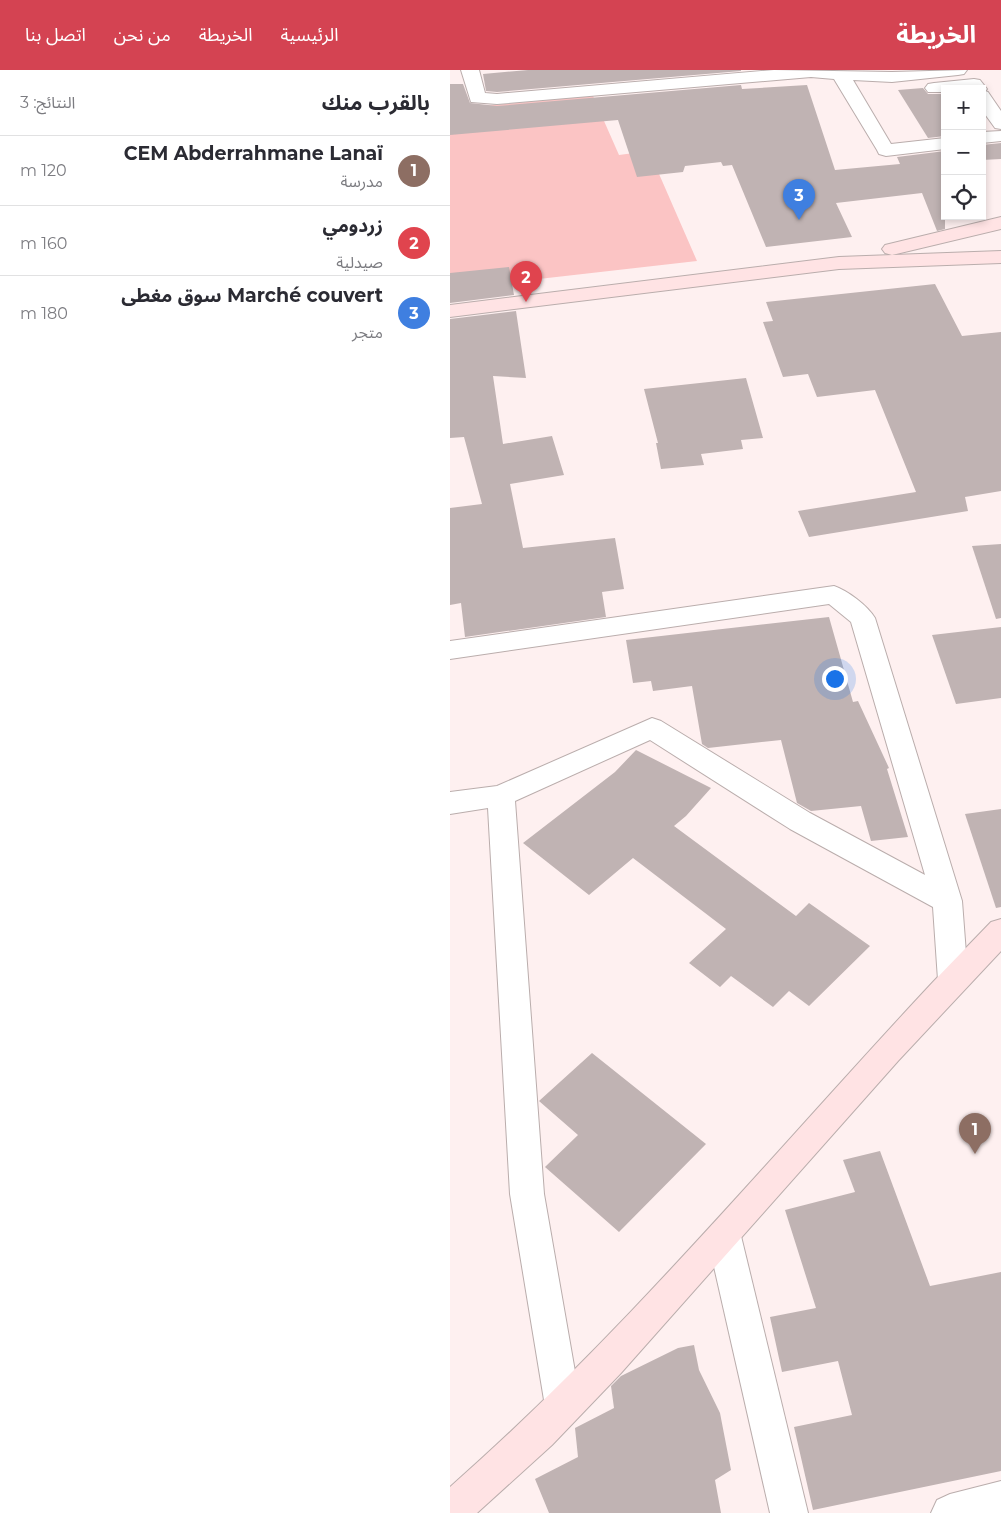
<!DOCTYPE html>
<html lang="ar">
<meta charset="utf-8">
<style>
:root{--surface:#fff;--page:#f7f7f7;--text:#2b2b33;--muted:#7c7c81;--line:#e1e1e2;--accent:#d44352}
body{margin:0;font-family:Montserrat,"Noto Sans Arabic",sans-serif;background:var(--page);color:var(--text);direction:rtl}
.controls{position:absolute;right:15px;top:15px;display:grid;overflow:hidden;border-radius:0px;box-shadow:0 2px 8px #0003}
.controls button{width:45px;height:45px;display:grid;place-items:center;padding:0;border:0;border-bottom:1px solid var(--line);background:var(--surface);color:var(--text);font:25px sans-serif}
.you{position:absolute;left:384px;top:608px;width:18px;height:18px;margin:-12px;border:4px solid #fff;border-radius:50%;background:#1a73e8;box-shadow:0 0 0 8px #1a73e833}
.badge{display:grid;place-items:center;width:32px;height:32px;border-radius:50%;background:var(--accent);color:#fff;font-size:16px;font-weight:700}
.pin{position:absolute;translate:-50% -41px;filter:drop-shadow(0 1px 2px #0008)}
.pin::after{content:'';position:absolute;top:26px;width:18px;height:15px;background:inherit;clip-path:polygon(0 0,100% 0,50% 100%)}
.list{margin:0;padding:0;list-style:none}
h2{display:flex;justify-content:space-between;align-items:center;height:65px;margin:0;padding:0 20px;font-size:21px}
h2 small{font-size:16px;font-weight:400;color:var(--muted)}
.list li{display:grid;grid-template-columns:32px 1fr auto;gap:15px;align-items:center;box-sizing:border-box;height:70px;padding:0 20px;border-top:1px solid var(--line)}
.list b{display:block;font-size:19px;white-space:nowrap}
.list p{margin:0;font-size:16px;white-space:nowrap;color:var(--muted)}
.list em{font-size:16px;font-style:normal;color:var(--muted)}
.icon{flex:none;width:28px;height:28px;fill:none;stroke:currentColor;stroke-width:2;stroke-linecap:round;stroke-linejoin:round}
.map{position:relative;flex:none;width:551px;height:1443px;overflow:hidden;direction:ltr}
header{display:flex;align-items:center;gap:30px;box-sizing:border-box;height:70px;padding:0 25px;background:var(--accent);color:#fff}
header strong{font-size:24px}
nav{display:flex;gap:28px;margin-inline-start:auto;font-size:18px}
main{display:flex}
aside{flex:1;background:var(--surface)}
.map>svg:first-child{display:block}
.green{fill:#fbc4c4}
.building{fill:#c0b3b3}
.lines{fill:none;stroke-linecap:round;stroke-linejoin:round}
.street-casing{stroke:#baadac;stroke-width:2}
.secondary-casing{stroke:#baadac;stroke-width:2}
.street{fill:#fff;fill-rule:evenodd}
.secondary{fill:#ffe3e4;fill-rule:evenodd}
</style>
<header>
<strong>الخريطة</strong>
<nav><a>الرئيسية</a><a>الخريطة</a><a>من نحن</a><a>اتصل بنا</a></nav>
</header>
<main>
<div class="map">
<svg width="551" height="1443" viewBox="0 0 551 1443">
<rect width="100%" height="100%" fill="#fef0f0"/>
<path class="green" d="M143,26l26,59 30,-4 48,110 -247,28v-180z"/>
<g class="building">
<path d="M78,0h213v1l-244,21 -11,-1 -3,-17z"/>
<path d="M0,14h13l7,19 27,3 244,-21 1,4 65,-4 28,85 65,-6 -3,-7 48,-6v78l-8,2 -15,-38 -86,10 16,34 -86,10 -34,-82 -9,1 -2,-4 -36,4 -2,6 -46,5 -19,-57 -168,15z"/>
<path d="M473,18l5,6h17v42l-17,2 -30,-48z"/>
<path d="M551,73v16l-19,1v-15z"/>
<path d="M59,197l5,28 -64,8v-30z"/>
<path d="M485,214l27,52 39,-4v159l-36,6 3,14 -159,26 -11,-26 118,-19 -41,-102 -58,7 -9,-23 -25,3 -20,-55 10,-1 -7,-19z"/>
<path d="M66,241l10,67 -33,-2 10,68 49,-8 12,39 -54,9 13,64 92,-10 9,51 -22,3 4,25 -141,20 -4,-34 -11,2v-97l32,-4 -18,-67 -14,1v-119z"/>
<path d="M296,308l17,60 -22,2 2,9 -42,5 3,11 -43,4 -5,-26h2l-14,-54z"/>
<path d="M551,474v74l-5,1 -24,-73z"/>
<path d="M379,547l24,85 5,-1 31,67 -2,1 21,68 -37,4 -10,-35 -50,5 -14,-8 -16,-63 -73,8 -6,-4 -10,-58 -39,5 -2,-10 -18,2 -7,-43z"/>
<path d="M551,557v71l-45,6 -24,-69z"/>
<path d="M186,680l75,38 -25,28 -12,10 122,90 13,-13 61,43 -61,60 -20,-15 -16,16 -42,-31 -11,11 -31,-24 37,-34 -93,-71 -44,37 -66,-52 92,-71z"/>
<path d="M551,739v98l-5,1 -31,-94z"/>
<path d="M142,983l114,91 -87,88 -74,-65 33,-32 -39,-34z"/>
<path d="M430,1081l50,135 71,-14v199l-188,39 -19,-83 58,-12 -14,-54 -56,11 -12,-55 46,-9 -31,-98 70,-18 -12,-32z"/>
<path d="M244,1275l5,25 21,43 11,57 -16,10 6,33h-172l-14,-34 43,-22 -3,-29 39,-20 -3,-22 10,-10 57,-28z"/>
</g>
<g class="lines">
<g class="street-casing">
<g id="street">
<path d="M11,0h18l6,23 12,1 277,-24 118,2 75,-2 -3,4 -6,1 -66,7 -39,-2 38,64 54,-6v11l-59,7 -7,-2 -2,-4 -43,-71 -23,-2 -314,27 -26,-2z"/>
<path d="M524,9l6,1 7,9 -2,2 3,1 13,19v18l-6,-1 -13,-18v-21h-37v3h-17l-3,-4 3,-4 6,-1z"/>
<path d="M551,61v10l-19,2v-11z"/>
<path d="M384,516c14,5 33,19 41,32l87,283 6,79 -4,9 -11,4 -11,-4 -4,-9 -5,-73 -143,-78 -140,-89 -135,61 29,393 37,212 -5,13 -13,5 -13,-5 -5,-13 -35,-212 -22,-386 -38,6v-22l47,-6 155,-68 9,3 149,92 115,62 -74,-253 -22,-18 -379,55v-18z"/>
<path d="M274,1150l12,5 5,11 67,277h-38l-63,-277 5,-11z"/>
<path d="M551,1411v32h-70l6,-13 13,-6z"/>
</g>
</g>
<g class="secondary-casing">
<g id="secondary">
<path d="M551,147v12l-109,26 -7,-2 -3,-4 3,-4z"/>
<path d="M551,181v12l-162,6 -389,48v-12l389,-48z"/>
<path d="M551,849v32l-103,110 -277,312 -69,72 -75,68h-27v-26c175,-154 324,-335 483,-505l58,-60z"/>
</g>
</g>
<use href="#street" class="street"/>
<use href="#secondary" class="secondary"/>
</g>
</svg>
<div class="controls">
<button>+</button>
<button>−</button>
<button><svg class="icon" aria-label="locate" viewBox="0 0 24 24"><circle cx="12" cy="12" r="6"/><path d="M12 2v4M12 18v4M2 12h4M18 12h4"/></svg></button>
</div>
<div class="you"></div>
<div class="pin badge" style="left:525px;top:1084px;background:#8d6e63">1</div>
<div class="pin badge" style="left:76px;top:232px;background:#e0444e">2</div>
<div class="pin badge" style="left:349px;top:150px;background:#3f7fe0">3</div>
</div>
<aside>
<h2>بالقرب منك<small>النتائج: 3</small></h2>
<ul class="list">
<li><span class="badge" style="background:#8d6e63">1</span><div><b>CEM Abderrahmane Lanaï</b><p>مدرسة</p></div><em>120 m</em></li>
<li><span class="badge" style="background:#e0444e">2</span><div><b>زردومي</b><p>صيدلية</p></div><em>160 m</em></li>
<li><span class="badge" style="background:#3f7fe0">3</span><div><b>Marché couvert سوق مغطى</b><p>متجر</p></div><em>180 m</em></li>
</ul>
</aside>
</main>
